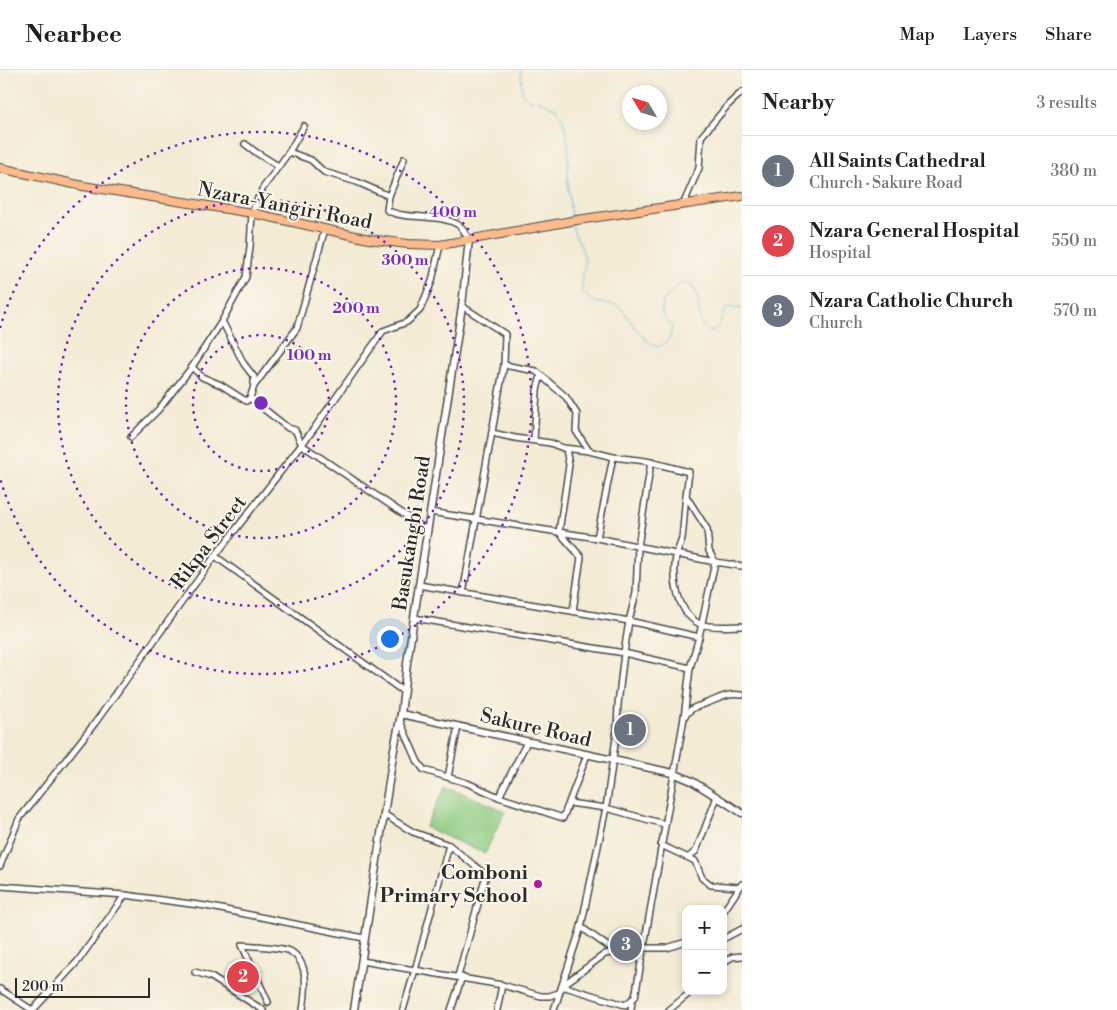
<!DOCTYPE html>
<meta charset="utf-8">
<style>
:root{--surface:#fff;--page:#f6f6f6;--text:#202124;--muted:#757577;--line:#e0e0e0;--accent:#b5179e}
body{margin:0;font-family:"Libre Bodoni",serif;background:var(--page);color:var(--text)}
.controls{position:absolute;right:15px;bottom:15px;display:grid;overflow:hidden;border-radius:10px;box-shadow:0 2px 8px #0003}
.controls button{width:45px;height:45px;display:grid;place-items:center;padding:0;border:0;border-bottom:1px solid var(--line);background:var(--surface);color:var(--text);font:25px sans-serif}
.compass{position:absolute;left:622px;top:15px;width:45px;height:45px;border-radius:50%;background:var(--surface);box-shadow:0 2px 8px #0003;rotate:308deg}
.scale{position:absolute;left:15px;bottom:12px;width:135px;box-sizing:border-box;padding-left:5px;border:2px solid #2b2b2b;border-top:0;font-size:14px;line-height:18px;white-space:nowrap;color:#2b2b2b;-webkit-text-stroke:4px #fbf7ec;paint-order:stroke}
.you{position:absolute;left:389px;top:568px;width:18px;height:18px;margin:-12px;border:4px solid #fff;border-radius:50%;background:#1a73e8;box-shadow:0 0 0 8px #1a73e833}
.badge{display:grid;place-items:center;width:32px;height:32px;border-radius:50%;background:var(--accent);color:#fff;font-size:16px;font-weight:700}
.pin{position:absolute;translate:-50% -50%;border:2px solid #fff;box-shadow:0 1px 5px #0006}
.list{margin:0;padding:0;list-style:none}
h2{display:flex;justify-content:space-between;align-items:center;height:65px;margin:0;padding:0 20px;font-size:21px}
h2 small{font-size:16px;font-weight:400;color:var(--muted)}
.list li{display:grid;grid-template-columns:32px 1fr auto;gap:15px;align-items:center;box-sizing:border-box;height:70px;padding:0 20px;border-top:1px solid var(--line)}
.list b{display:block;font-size:19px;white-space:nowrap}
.list p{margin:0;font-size:16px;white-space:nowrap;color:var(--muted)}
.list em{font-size:16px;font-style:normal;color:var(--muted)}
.map{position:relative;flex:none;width:742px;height:940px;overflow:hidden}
header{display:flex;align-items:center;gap:30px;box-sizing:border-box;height:70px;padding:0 25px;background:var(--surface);border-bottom:1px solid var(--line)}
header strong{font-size:24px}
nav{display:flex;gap:28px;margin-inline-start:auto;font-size:18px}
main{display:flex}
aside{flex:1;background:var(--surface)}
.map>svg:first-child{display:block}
.grass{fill:#8cca81;stroke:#5c7a56}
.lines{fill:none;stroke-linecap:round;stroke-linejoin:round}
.stream{stroke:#62bee0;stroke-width:1}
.minor-casing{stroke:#494844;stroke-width:8}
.tertiary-casing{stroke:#494844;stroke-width:9}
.primary-casing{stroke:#494844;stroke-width:10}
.minor{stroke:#fff;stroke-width:5}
.tertiary{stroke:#fff;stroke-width:6}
.primary{stroke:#fbbb8c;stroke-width:8}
.ring{fill:none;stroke:#7b2cbf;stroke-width:2.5;stroke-dasharray:2.5 5}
.poi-dot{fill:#b5179e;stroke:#fbf7ec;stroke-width:2}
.labels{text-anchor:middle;stroke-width:4;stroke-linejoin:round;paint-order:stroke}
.street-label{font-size:20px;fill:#2b2b2b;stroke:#fbf7ec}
.poi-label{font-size:20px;font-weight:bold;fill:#2b2b2b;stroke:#fbf7ec;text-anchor:end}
.centre{fill:#7b2cbf;stroke:#fbf7ec;stroke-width:2.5}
.ring-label{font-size:15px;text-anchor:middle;font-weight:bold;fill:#7b2cbf;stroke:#fbf7ec;stroke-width:4;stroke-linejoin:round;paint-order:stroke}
</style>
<header>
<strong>Nearbee</strong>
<nav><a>Map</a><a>Layers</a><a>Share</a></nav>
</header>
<main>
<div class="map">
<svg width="742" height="940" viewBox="0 0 742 940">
<rect width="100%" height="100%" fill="#fbf7ec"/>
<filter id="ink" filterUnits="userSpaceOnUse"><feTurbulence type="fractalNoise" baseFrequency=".02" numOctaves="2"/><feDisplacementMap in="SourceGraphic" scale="10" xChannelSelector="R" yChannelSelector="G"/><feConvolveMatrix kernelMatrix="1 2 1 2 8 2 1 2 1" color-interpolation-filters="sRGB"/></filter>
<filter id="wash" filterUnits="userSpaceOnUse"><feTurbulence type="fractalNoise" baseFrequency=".0096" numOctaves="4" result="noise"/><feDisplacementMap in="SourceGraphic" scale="20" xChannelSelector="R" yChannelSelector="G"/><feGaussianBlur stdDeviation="1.12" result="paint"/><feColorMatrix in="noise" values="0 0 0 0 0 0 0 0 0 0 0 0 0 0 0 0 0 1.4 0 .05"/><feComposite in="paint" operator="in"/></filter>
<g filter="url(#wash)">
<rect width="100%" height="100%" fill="#f4ebd5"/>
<path class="grass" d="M446,716l59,25 -20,43 -60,-27z"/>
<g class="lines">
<g class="stream">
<path d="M521,0l1,23 7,7 12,1 16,8c16,23 10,51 11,76 1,11 2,21 3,32"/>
<path d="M572,153c1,12 10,21 12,33 3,13 -6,26 0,38l10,8 22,3 4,2c8,8 30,49 44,37 6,-5 7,-10 8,-17l-10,-13 1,-13 17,-17 8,-1c18,14 4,35 20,49 15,-2 12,-15 19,-25l15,2"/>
</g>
</g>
</g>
<g filter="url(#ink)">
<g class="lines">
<g class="minor-casing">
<g id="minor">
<path d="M304,56l-15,26 -26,36 -6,12 -5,13 -2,34 -4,30 -24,44 22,43 10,13v9l-4,12 38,30 7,2 7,15 125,85"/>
<path d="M245,74l12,9 21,13"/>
<path d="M289,82l22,8 13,12 33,10 32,14"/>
<path d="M404,89l-15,37 -2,14c19,11 53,2 73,16 3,3 6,9 9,13"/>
<path d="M683,135l16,-37 2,-31 27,-32 14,-13"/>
<path d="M462,236l43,28 -1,31 32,6 30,26 11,17 -1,17 13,20"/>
<path d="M192,297l10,10 19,8 25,16 4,-3"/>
<path d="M254,316l43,-58 28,-99"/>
<path d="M492,363l23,5 35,5 13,5 26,3 24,6 33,4 43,11 -3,24 21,33 2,22 6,11 -16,75 -9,31 -6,50 -49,279 -10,8 -63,-19"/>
<path d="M131,367l28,-28 33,-42 30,-46"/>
<path d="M534,370l3,-50 4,-15"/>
<path d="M566,379l3,16 -10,67 22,25 -8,54"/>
<path d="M686,426c-2,14 -2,28 -4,42 -1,6 -5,12 -6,18 -4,23 1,57 24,68 8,4 32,2 42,2"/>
<path d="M430,442l167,26 118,24 27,4"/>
<path d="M597,468l16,-81"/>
<path d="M215,486l189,136"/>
<path d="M419,515l210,36 70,16"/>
<path d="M463,523l41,-228"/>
<path d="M414,548l210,35 66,15"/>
<path d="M684,647c10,-12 11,-9 23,-14 15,-5 18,-10 35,-8"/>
<path d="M400,651l18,41 6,8 43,13 32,14 64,21 24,-63"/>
<path d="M448,707l10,-51"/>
<path d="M499,727l28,-55"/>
<path d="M569,733l37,5 58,16"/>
<path d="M385,745l28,17 36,13 37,30 -28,101"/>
<path d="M661,775l34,16 7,17 9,7 29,2"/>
<path d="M689,787l7,-6 21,-54"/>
<path d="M0,796l19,-47 76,-96 120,-167 98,-126 70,-99 24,-9 13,-12 12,-29 8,-36"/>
<path d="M0,816l125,9 81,11 158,32"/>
<path d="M723,842l19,-28"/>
<path d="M581,857l36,26"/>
<path d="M723,869l19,-10"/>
<path d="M242,875c10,1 40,2 48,6 20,12 16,39 13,59"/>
<path d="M242,875l26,57"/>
<path d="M643,878h24l19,-6"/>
<path d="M362,891l140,24 39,11h8l10,-3"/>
<path d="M723,893l9,-6 10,-1"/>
<path d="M195,902l16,5 52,33"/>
<path d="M563,915l42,-31 6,-1 31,4"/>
<path d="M0,919l32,21"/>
<path d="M33,940l45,-49 47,-66"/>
<path d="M403,940l12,-40 34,-125"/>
<path d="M451,940l11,-33"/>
<path d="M497,940l5,-25"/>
<path d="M554,940l27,-83 25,-119 11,-78 1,-26 6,-51 5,-32 7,-28 2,-46 13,-85"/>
<path d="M631,940l1,-10"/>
<path d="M669,940l23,-19"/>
</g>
</g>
<g class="tertiary-casing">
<g id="tertiary">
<path d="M401,644l272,59 19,8 50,32"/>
<path d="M354,940l40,-261 7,-35 6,-51 55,-357 7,-67"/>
</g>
</g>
<g class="primary-casing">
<path id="primary" d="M0,98l83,18 169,27 117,26 39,5 32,1 137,-25 165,-24"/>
</g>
<use href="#minor" class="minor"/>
<use href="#tertiary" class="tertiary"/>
<use href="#primary" class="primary"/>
</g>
</g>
<g class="ring">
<circle cx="261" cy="333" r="68"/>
<circle cx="261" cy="333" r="135"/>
<circle cx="261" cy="333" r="203"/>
<path d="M0 258A271 271 0 1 1 0 408"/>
</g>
<circle class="poi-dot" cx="538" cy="814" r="5"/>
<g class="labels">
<g class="street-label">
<text transform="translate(285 135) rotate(11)" y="7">Nzara-Yangiri Road</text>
<text transform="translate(411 463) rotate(-81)" y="7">Basukangbi Road</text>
<text transform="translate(208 472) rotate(-53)" y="7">Rikpa Street</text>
<text transform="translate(536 657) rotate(13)" y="7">Sakure Road</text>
</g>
<g class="poi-label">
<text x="528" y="809">Comboni<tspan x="528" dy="23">Primary School</tspan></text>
</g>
</g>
<circle cx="261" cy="333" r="8" class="centre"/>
<g class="ring-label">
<text x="453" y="147">400 m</text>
<text x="405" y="195">300 m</text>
<text x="356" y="243">200 m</text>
<text x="309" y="290">100 m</text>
</g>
</svg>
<div class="controls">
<button>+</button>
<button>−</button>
</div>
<svg class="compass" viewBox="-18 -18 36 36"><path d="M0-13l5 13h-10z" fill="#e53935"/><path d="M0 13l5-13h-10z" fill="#757577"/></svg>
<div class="scale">200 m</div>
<div class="you"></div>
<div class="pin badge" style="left:630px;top:660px;background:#6b7280">1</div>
<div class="pin badge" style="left:243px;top:907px;background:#e0444e">2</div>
<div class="pin badge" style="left:626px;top:875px;background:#6b7280">3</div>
</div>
<aside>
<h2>Nearby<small>3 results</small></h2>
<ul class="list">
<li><span class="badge" style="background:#6b7280">1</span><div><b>All Saints Cathedral</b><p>Church · Sakure Road</p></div><em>380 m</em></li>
<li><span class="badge" style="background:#e0444e">2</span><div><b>Nzara General Hospital</b><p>Hospital</p></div><em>550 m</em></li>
<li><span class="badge" style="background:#6b7280">3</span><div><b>Nzara Catholic Church</b><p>Church</p></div><em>570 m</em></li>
</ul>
</aside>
</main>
